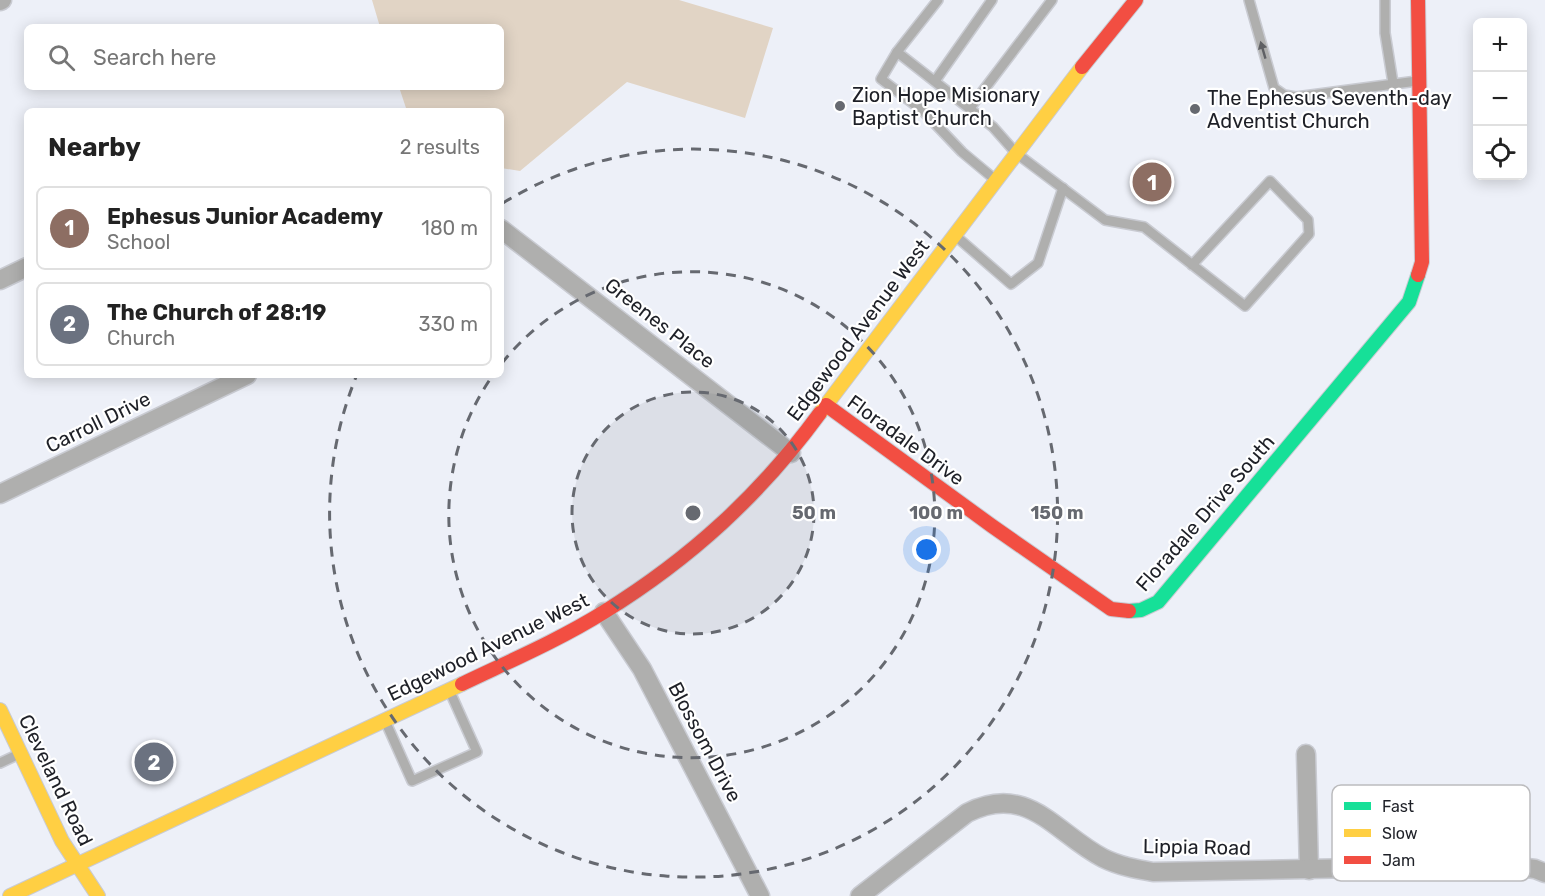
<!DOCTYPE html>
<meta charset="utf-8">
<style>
:root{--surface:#fff;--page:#f6f6f6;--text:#222;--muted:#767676;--line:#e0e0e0;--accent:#666970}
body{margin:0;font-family:Rubik,sans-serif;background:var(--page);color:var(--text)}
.controls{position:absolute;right:18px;top:18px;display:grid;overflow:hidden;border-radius:9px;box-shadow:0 3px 15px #0003}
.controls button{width:54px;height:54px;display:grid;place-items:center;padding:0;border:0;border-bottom:2px solid var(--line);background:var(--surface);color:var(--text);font:30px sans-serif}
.you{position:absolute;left:927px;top:550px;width:21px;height:21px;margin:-15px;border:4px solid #fff;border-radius:50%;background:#1a73e8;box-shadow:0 0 0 9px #1a73e833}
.badge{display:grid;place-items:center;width:39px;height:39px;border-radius:50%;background:var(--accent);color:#fff;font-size:20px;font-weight:700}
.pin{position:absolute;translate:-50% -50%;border:3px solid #fff;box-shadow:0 2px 6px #0006}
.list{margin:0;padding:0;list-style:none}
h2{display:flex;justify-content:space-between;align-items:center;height:78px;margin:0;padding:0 24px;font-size:26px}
h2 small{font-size:20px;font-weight:400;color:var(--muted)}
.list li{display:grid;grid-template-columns:39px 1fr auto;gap:18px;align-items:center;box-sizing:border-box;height:84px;margin:0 12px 12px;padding:0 12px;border:2px solid var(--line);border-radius:9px}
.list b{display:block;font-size:22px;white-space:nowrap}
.list p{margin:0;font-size:20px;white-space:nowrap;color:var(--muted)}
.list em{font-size:20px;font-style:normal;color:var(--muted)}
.icon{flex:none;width:33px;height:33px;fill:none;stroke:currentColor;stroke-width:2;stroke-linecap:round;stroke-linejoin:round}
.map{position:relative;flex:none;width:1545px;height:896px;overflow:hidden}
.search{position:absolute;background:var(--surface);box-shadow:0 3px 15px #0003;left:24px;top:24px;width:480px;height:66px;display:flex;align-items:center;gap:15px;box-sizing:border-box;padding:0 21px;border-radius:9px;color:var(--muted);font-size:22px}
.panel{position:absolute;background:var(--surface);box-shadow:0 3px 15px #0003;left:24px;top:108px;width:480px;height:270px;border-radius:9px}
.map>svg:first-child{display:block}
.green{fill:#e1d4c5}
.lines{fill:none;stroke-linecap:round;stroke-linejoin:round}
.lane-casing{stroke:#c9cbd2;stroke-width:12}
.street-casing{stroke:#c9cbd2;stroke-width:21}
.fast-casing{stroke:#c9cbd2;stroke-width:16}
.slow-casing{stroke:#c9cbd2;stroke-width:16}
.jam-casing{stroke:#c9cbd2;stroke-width:16}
.lane{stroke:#afafae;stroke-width:9}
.street{stroke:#afafae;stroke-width:18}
.fast{stroke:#16e098;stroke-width:14}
.slow{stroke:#ffcf43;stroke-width:14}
.jam{stroke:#f24e42;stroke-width:14}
.oneway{fill:#5f6064}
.ring{fill:none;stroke:#666970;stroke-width:3;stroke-dasharray:10 8}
.poi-dot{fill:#666970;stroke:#fff;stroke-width:2}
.labels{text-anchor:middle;stroke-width:4.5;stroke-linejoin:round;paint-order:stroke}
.poi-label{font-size:20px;fill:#1e2027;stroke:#fff;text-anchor:start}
.street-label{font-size:20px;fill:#1e2027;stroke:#fff}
.key{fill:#fff;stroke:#bcbcbe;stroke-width:1.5}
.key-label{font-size:16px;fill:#1e2027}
.centre{fill:#666970;stroke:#fff;stroke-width:3}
.ring-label{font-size:18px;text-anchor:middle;font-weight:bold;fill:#666970;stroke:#fff;stroke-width:4.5;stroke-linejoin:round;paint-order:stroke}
</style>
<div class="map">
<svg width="1545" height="896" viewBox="0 0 1545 896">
<rect width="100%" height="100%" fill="#edf0f8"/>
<path class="green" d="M372,0h307l94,28 -28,90 -118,-36 -107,89 -19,-3v-57h-94l-8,-24h102v-60h-121z"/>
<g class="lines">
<g class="lane-casing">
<g id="lane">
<path d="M938,0l-41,52 96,75 23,26 89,67 39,7 101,79 64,-72 -1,-14 -38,-39 -78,84"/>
<path d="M1249,0l25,88 10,7 12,2 121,-16"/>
<path d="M1385,0v33l8,50"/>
<path d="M897,52l-16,27 42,32 39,41 30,25"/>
<path d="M935,81l57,-81"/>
<path d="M970,108l82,-108"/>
<path d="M958,238l53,46 27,-21 25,-75"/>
<path d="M387,725l25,56 65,-29 -26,-58"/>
<path d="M0,763l17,-8"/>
</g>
</g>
<g class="street-casing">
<g id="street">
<path d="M0,1l2,-1"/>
<path d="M501,229l290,224"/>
<path d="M0,280l27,-13"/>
<path d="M0,494l247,-119"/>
<path d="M604,612l38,57 118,227"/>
<path d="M1306,754l3,116"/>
<path d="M860,896l107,-83c61,-31 88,20 136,45 16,8 33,11 50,14l352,-7 30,4 10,4"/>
</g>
</g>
<g class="fast-casing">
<path id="fast" d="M1129,611l12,-1 17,-8 251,-300 9,-27"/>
</g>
<g class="slow-casing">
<g id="slow">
<path d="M820,413l262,-346"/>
<path d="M0,710l62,131 36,55"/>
<path d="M10,896l452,-212"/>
</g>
</g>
<g class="jam-casing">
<g id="jam">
<path d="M1082,67l54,-67"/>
<path d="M1418,275l4,-13 -4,-262"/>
<path d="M826,405l166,121 119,83 18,2"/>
<path d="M462,684c48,-23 97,-44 142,-72 87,-54 156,-117 216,-199"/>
</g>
</g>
<use href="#lane" class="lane"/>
<use href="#street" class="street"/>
<use href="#fast" class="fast"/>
<use href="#slow" class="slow"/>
<use href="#jam" class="jam"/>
</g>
<defs><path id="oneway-solid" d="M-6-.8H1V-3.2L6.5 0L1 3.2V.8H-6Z" transform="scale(1.5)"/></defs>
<use class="oneway" href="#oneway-solid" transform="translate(1263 50) rotate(-106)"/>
<circle cx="693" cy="513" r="121" fill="#666970" fill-opacity=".12"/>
<g class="ring">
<circle cx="693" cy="513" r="121"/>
<path d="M502 363A243 243 0 1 1 493 375"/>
<path d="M503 203A364 364 0 1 1 356 377"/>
</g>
<g class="poi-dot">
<circle cx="840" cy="106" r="6"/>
<circle cx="1195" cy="109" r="6"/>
</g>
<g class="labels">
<g class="poi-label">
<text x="852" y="102">Zion Hope Misionary<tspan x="852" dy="23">Baptist Church</tspan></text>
<text x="1207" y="105">The Ephesus Seventh-day<tspan x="1207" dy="23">Adventist Church</tspan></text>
</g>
<g class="street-label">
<text transform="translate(660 323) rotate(38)" y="7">Greenes Place</text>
<text transform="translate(858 330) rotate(-53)" y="7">Edgewood Avenue West</text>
<text transform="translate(98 422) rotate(-26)" y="7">Carroll Drive</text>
<text transform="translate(906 440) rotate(36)" y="7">Floradale Drive</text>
<text transform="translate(1205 513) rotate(-49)" y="7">Floradale Drive South</text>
<text transform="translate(488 647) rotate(-26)" y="7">Edgewood Avenue West</text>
<text transform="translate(705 742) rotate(62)" y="7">Blossom Drive</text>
<text transform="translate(56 780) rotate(64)" y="7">Cleveland Road</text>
<text transform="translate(1197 847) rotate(1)" y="7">Lippia Road</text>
</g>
</g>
<rect x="1332" y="785" width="198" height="96" rx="9" class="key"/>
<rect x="1344" y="802" width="27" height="8" fill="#16e098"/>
<rect x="1344" y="829" width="27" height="8" fill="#ffcf43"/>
<rect x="1344" y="856" width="27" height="8" fill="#f24e42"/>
<g class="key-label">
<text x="1382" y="812">Fast</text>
<text x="1382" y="839">Slow</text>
<text x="1382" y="866">Jam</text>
</g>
<circle cx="693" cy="513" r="9" class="centre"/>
<g class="ring-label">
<text x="814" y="519">50 m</text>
<text x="936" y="519">100 m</text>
<text x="1057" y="519">150 m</text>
</g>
</svg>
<div class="controls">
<button>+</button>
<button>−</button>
<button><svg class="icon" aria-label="locate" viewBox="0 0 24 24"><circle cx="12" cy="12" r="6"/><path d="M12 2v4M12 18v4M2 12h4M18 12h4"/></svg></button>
</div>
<div class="you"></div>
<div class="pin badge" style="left:1152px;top:182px;background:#8d6e63">1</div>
<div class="pin badge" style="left:154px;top:762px;background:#6b7280">2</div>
<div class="search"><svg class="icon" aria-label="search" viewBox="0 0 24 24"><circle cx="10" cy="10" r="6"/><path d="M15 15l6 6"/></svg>Search here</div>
<section class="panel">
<h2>Nearby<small>2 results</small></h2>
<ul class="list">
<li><span class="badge" style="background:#8d6e63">1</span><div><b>Ephesus Junior Academy</b><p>School</p></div><em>180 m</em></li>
<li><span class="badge" style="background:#6b7280">2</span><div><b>The Church of 28:19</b><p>Church</p></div><em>330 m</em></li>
</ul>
</section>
</div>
